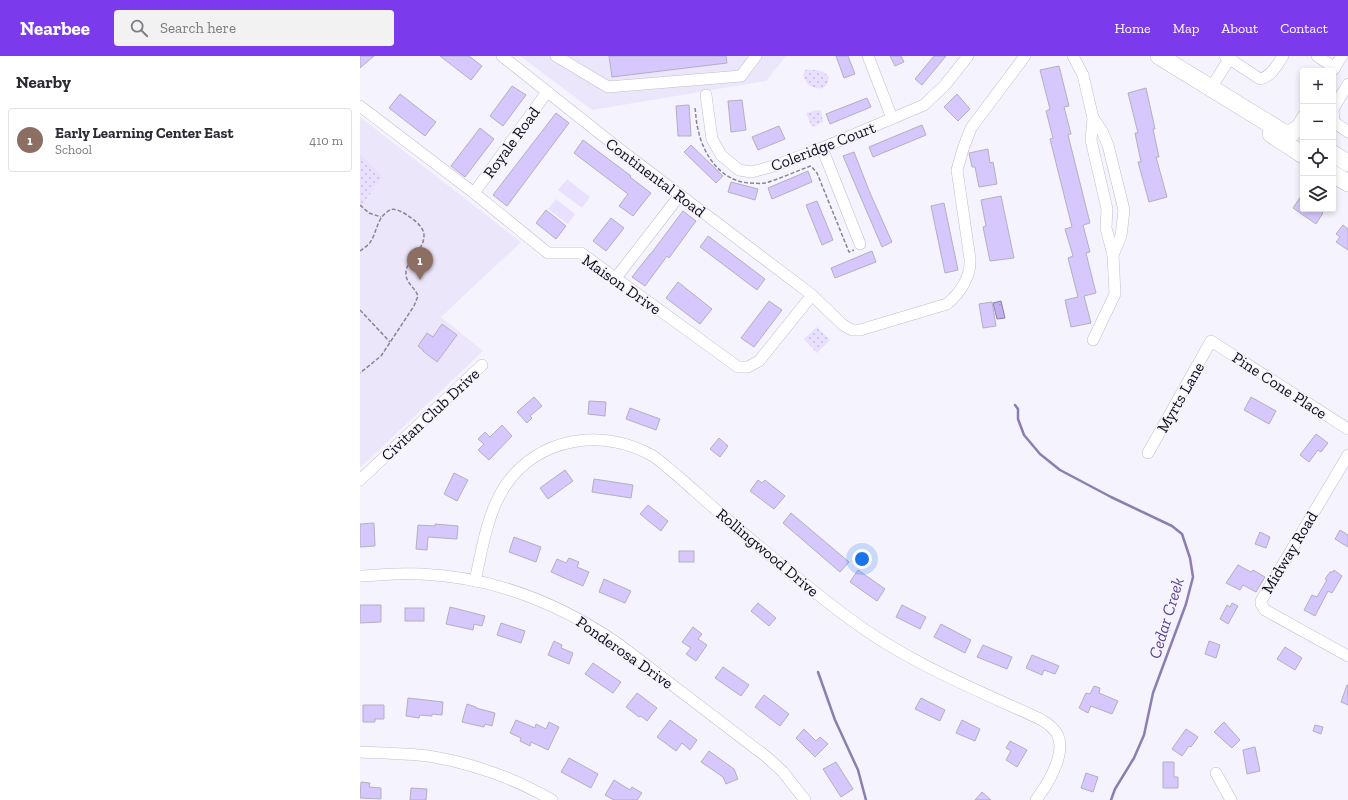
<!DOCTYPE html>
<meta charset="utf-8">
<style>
:root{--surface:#fff;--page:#f2f2f3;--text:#2b2b33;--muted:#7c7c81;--line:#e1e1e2;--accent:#7c3aed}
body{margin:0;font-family:"Zilla Slab",serif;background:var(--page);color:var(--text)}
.controls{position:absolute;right:12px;top:12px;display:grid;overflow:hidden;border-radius:4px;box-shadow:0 2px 6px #0003}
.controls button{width:36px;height:36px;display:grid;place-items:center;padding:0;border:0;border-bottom:1px solid var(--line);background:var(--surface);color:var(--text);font:20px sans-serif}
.you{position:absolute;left:502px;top:503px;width:14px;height:14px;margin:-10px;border:3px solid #fff;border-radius:50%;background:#1a73e8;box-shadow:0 0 0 6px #1a73e833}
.badge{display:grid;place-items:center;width:26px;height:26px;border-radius:50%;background:var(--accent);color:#fff;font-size:13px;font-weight:700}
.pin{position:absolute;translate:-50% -33px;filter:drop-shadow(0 1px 2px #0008)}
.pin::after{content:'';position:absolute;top:21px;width:14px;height:12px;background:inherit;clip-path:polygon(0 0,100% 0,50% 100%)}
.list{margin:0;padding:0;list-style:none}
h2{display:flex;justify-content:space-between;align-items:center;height:52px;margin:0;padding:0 16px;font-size:17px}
h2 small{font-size:13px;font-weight:400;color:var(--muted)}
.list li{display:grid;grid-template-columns:26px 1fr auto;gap:12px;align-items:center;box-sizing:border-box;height:64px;margin:0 8px 8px;padding:0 8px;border:1px solid var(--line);border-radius:4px}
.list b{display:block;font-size:15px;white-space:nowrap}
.list p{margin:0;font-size:13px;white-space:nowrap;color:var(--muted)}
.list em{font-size:13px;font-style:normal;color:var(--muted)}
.icon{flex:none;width:22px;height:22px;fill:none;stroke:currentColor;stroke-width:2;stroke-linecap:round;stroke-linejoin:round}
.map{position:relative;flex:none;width:988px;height:744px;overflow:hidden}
header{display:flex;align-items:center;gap:24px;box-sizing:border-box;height:56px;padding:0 20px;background:var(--accent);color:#fff}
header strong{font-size:19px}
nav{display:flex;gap:22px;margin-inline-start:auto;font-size:14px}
.search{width:280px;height:36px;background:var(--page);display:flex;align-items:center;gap:10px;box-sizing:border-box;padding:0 14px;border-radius:4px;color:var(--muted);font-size:15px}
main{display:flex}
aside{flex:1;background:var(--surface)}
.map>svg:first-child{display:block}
.built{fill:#ece6fb}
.grass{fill:url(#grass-dots)}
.garden{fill:#e8e0fe}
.water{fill:url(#water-ripples);stroke:#8c7eae}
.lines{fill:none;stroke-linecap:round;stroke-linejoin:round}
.stream{stroke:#8c7eae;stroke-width:2.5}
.building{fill:#d6c7fc;stroke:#b4afc1}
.minor-casing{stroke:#c2bdcf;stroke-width:12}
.highway-casing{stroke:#c2bdcf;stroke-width:18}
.path{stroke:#87858d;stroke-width:1.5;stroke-dasharray:4 2;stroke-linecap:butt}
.minor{stroke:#fff;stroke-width:11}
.highway{stroke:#fff;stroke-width:17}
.labels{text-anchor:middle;stroke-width:3;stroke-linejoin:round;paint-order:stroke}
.street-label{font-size:16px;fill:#0f0d13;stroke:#f5f3fe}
.water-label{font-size:17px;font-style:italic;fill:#5f4490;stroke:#f5f3fe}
</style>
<header>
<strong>Nearbee</strong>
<div class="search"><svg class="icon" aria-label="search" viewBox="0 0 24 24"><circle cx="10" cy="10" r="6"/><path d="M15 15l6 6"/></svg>Search here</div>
<nav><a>Home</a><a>Map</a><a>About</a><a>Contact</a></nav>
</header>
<main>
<aside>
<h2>Nearby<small></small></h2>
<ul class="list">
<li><span class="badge" style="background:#8d6e63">1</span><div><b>Early Learning Center East</b><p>School</p></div><em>410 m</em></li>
</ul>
</aside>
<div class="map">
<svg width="988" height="744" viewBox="0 0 988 744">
<defs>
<pattern id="grass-dots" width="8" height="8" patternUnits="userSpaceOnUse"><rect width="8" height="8" fill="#e8e0fe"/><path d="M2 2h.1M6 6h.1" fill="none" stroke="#c6bfd9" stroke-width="1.8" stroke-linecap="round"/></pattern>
<pattern id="water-ripples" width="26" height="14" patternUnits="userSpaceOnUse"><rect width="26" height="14" fill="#c2aff0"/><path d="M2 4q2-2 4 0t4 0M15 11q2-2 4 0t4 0" fill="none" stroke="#a695cd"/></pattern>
</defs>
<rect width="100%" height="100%" fill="#f5f3fe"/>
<g class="built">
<path d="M160,0h266l-20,25 -174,29z"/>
<path d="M0,61l161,125 -80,75 42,34 -123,117z"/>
</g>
<g class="grass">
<path d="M445,14c8,-1 19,0 24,7 -2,14 -10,13 -21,8l-5,-9z"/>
<path d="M458,54l3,1 2,11 -11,5 -6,-14z"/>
<path d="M0,98l23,23 -23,30z"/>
<path d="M457,271l13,13 -13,13 -13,-14z"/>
</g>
<g class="garden">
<path d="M207,123l23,18 -8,11 -24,-18z"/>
<path d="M196,143l19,15 -7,10 -20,-15z"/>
</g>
<path class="water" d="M641,245l4,17 -8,1 -4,-16z"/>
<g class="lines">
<g class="stream">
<path d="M655,349l3,4v10l6,16 16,19 20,16 51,27 61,29 10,8 8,24 3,19 -7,27 -33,89 -9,42 -10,23 -19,31 -4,11"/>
<path d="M458,616l17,48 23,50 8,30"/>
</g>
</g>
<g class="building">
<path d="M0,0h14l-14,12z"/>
<path d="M80,0h29l13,10 -11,14z"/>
<path d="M249,0h117l1,7 -115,14z"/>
<path d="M476,0h12l7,18 -11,4z"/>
<path d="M530,0h11l3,6 -9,4z"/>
<path d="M574,0h12l-24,29 -7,-6z"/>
<path d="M699,10l10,40 -5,1 7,27 -3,1 22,88 -7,2 7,27 -4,1 10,40 -12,3 7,27 -20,4 -6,-27 13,-3 -10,-39 5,-2 -8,-27 7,-2 -22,-88 3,-1 -7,-27 4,-2 -10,-39z"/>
<path d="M152,30l14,9 -23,31 -13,-10z"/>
<path d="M786,32l9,41h-2l6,28h-3l11,40 -18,5 -11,-40h3l-6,-29h3l-10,-40z"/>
<path d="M40,38l36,28 -11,14 -36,-28z"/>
<path d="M597,38l13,15 -12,12 -14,-14z"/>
<path d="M507,42l4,9 -41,17 -4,-10z"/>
<path d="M382,44l4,30 -15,2 -3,-31z"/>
<path d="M329,49l2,31h-13l-2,-30z"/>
<path d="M196,57l13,10 -62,83 -14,-11z"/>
<path d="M562,69l4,10 -53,22 -4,-10z"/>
<path d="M419,70l6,13 -27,11 -6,-13z"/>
<path d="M120,72l14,11 -29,38 -14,-11z"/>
<path d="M223,84l48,36 -1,1 21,16 -18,23 -14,-10 9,-12 -54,-41z"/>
<path d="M331,89l32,31 -7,7 -32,-31z"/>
<path d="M628,93l2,14 3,-1 4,22 -18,3 -4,-20h-3l-3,-14z"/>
<path d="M494,96l16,41 22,49 -10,5 -39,-91z"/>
<path d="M448,115l4,11 -40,17 -4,-11z"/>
<path d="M371,126l27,7 -3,11 -27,-8z"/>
<path d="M943,137v16h15l5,4 -7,11 -23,-16z"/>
<path d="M641,140l13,62 -24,3 -7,-34 3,-1 -5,-26z"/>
<path d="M457,145l16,39 -11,5 -16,-40z"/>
<path d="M584,147l14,67 -13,3 -14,-67z"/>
<path d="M186,154l20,16 -10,13 -20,-16z"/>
<path d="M323,155l13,10 -27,37 -2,-2 -22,30 -13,-9 18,-23v1z"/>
<path d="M251,162l13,10 -18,23 -13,-10z"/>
<path d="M983,169l5,4v21l-12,-8 4,-5 -4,-3z"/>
<path d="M348,180l57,43 -8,11 -57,-43z"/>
<path d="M512,195l4,11 -41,16 -4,-10z"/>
<path d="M318,226l34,27 -12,15 -34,-26z"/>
<path d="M409,245l13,9 -28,37 -13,-9z"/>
<path d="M632,246l4,24 -13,2 -4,-24z"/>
<path d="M82,268l15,11 -20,27 -14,-11v-1l-5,-4 9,-13 6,4z"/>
<path d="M174,341l8,9 -12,10 2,2 -5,5 -10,-11z"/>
<path d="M891,341l25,14 -7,13 -25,-14z"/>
<path d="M229,345l17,1 -1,14 -17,-2z"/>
<path d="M270,352l30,11 -4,11 -30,-11z"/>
<path d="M142,369l10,11 -23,24 -11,-10 6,-6 -6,-5 7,-7 5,5z"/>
<path d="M956,378l12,9 -7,9 -3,-2 -9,12 -9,-7z"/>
<path d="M359,382l9,8 -8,11 -10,-8z"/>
<path d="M205,414l8,11 -25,18 -8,-11z"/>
<path d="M94,417l14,7 -11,21 -13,-7z"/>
<path d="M234,423l39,6 -2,13 -39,-6z"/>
<path d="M398,424l4,3 3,-3 20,16 -11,13 -24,-18z"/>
<path d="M288,449l20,16 -7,10 -21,-17z"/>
<path d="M431,457l58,49 -9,10 -57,-49z"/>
<path d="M14,467l1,23 -15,1v-23z"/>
<path d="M75,468l23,2 -1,13 -29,-2 -1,13 -11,-1 2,-24 17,1z"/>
<path d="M980,474l8,5v12l-13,-8z"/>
<path d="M900,476l10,5 -4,11 -11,-4z"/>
<path d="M154,481l27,10 -5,15 -27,-10z"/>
<rect x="319" y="495" width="15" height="11"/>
<path d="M209,502l10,4 -2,5 12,5 -6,14 -32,-14 6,-13 9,4z"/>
<path d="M878,509l13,7 2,-2 12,7 -9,15 -13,-7 -3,5 -14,-7z"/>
<path d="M498,514l27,19 -8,12 -27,-19z"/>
<path d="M974,514l8,6 -10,17 -4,-2 -13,25 -11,-6 8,-15 5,2 10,-17 -2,-1 5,-7h3z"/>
<path d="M244,523l27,12 -6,12 -26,-11z"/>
<path d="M398,547l18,15 -7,8 -18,-15z"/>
<path d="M872,547l6,3 -10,18 -8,-5 7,-14 3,2z"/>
<path d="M0,549h21v17l-21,1z"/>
<path d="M542,549l24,12 -6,12 -24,-12z"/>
<path d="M90,551l35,9 -3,10 -8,-2 -1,6 -27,-6z"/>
<rect x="45" y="552" width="19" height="13"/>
<path d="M141,567l24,8 -4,12 -24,-8z"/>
<path d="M581,568l30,16 -6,13 -31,-16z"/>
<path d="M333,571l9,7 -4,5 9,6 -11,16 -10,-7 5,-6 -9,-6z"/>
<path d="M194,585l8,4 -1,3 12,5 -4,11 -21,-9z"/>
<path d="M849,585l11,4 -4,13 -11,-4z"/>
<path d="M623,589l29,12 -5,12 -30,-12z"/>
<path d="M925,591l17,11 -7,12 -18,-11z"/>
<path d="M672,599l27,11 -4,8 -11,-4 -2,5 -16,-7z"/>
<path d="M233,607l28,19 -8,11 -28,-19z"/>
<path d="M363,611l26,18 -8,11 -26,-18z"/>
<path d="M987,629h1v20l-7,-3z"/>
<path d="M734,630l6,2 -1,5 19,8 -6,13 -21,-8 -3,7 -9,-5 7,-15 4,1z"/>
<path d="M277,637l20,15 -10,13 -6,-5 -2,1 -13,-10z"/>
<path d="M404,639l25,19 -9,12 -25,-19z"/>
<path d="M48,642l35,4 -1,13 -10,-1v2l-12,-1 -1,3 -13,-2z"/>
<path d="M561,642l24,12 -5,11 -25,-12z"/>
<path d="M107,648l9,3v1l19,5 -3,13 -7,-2 -1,3 -22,-5z"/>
<path d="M3,649h21v14h-9v3h-12z"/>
<path d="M156,664l19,8 1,-4 10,5 3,-7 10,5 -11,23 -17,-8 -1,4 -10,-5 1,-3 -11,-5z"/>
<path d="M310,664l27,20 -7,10 -8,-7 -6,8 -19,-14z"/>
<path d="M602,664l18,9 -5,12 -19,-8z"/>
<path d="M864,666l16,18 -8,8 -18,-16z"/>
<path d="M955,669l8,2 -2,7 -8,-3z"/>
<path d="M444,673l12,12 4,-4 8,7 -13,13 -19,-19z"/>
<path d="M826,673l12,8 -7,10 -2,-1 -7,10 -10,-7z"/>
<path d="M650,685l17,9 -10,17 -11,-7 5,-9 -5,-3z"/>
<path d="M895,691l5,24 -13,3 -4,-24z"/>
<path d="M349,695l25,18 4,10 -12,5 -3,-7 -22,-15z"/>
<path d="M209,702l29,16 -7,14 -30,-16z"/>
<path d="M476,706l17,27 -12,8 -18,-28z"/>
<path d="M803,706h11v15h4v11h-15z"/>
<path d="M726,717l12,4 -5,15 -12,-4z"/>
<path d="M254,724l16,10 2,-3 10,6 -5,7h-23l-9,-5z"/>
<path d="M1,726l9,1 -1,4 12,1v11l-21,-1z"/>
<path d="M51,732l16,1 -1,11h-16z"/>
<path d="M622,736l9,8h-16z"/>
</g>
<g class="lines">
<g class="minor-casing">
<g id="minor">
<path d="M142,0l120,95 190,144 31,30 9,5h8l87,-26c13,-11 24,-27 23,-45l-13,-89 6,-21 8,-21 54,-72"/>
<path d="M196,0l52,31 133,-11 15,-20"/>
<path d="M508,0l24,62"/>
<path d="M713,0l10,19 10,43 -2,22 16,69 -1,19 7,27 2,39 -22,46"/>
<path d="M865,0l35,23c11,-2 17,-14 23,-23"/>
<path d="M957,0l18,12"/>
<path d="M972,15l10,-15"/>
<path d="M988,28l-15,25 1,13 14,10"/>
<path d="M851,32l20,-32"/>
<path d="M346,39l6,44 9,16 18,15 13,2 25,-7 45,-17 102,-43 21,-20 23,-29"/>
<path d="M0,50l114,87 74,60h33l157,114h10l11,-6 53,-66"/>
<path d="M733,62l9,13 6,14 16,65 -3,26 -8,19"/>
<path d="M935,74l8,-14"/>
<path d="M462,92l38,96"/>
<path d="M114,137l73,-101"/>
<path d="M255,223l65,-84"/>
<path d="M788,397l63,-112 137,88"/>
<path d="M988,399l-87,146v3l4,6 83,46"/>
<path d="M0,424l122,-115"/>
<path d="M0,520c20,-1 41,-3 61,-2 72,3 140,30 199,71l148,113 15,14 22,28"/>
<path d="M115,525c7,-32 12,-67 30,-95 33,-49 98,-59 148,-30 9,6 17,14 26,21 12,11 24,21 36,32 44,37 88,76 135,110 57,43 125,70 190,100 7,4 15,9 18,17 8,19 -11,49 -22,64"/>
<path d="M0,696c22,1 45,1 68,4 43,7 86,22 124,44"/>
<path d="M856,717l15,27"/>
</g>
</g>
<g class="highway-casing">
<g id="highway">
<path d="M799,0l122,75 7,4 4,-2 3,-3"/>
<path d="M911,78l32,21"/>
<path d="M973,98l15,9"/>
<path d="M973,118l15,9"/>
</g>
</g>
<g class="path">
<path d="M335,52c1,7 1,14 3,21 5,26 23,52 51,54 5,0 11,1 16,0 15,-4 31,-12 46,-17l6,7 32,79 5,-2"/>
<path d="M0,149l9,8 12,4"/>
<path d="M0,195c4,-3 9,-6 11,-10 6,-10 6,-22 16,-29 5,-5 11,-2 17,1 20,13 28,22 10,43 -3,4 -8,11 -8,16 -1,11 9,15 12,24l-4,10 -33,50 -21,17"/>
<path d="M0,254l30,32"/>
</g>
<use href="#minor" class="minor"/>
<use href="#highway" class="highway"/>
</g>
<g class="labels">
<g class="street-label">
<text transform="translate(151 86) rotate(-54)" y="6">Royale Road</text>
<text transform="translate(463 90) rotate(-21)" y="6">Coleridge Court</text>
<text transform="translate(296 121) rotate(37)" y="6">Continental Road</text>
<text transform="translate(262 228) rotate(35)" y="6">Maison Drive</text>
<text transform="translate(920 329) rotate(33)" y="6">Pine Cone Place</text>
<text transform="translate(820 341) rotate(-60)" y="6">Myrts Lane</text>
<text transform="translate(70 358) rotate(-43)" y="6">Civitan Club Drive</text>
<text transform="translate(408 496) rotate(40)" y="6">Rollingwood Drive</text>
<text transform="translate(929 496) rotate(-59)" y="6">Midway Road</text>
<text transform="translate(265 596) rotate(35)" y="6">Ponderosa Drive</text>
</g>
<g class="water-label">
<text transform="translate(806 562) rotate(-73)" y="6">Cedar Creek</text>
</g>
</g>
</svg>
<div class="controls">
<button>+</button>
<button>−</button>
<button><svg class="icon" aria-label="locate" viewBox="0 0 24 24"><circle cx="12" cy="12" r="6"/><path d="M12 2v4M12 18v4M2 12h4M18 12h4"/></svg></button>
<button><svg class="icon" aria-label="layers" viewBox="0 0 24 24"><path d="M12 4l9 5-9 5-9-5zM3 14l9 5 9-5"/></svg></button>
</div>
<div class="you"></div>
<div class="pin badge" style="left:60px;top:224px;background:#8d6e63">1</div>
</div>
</main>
